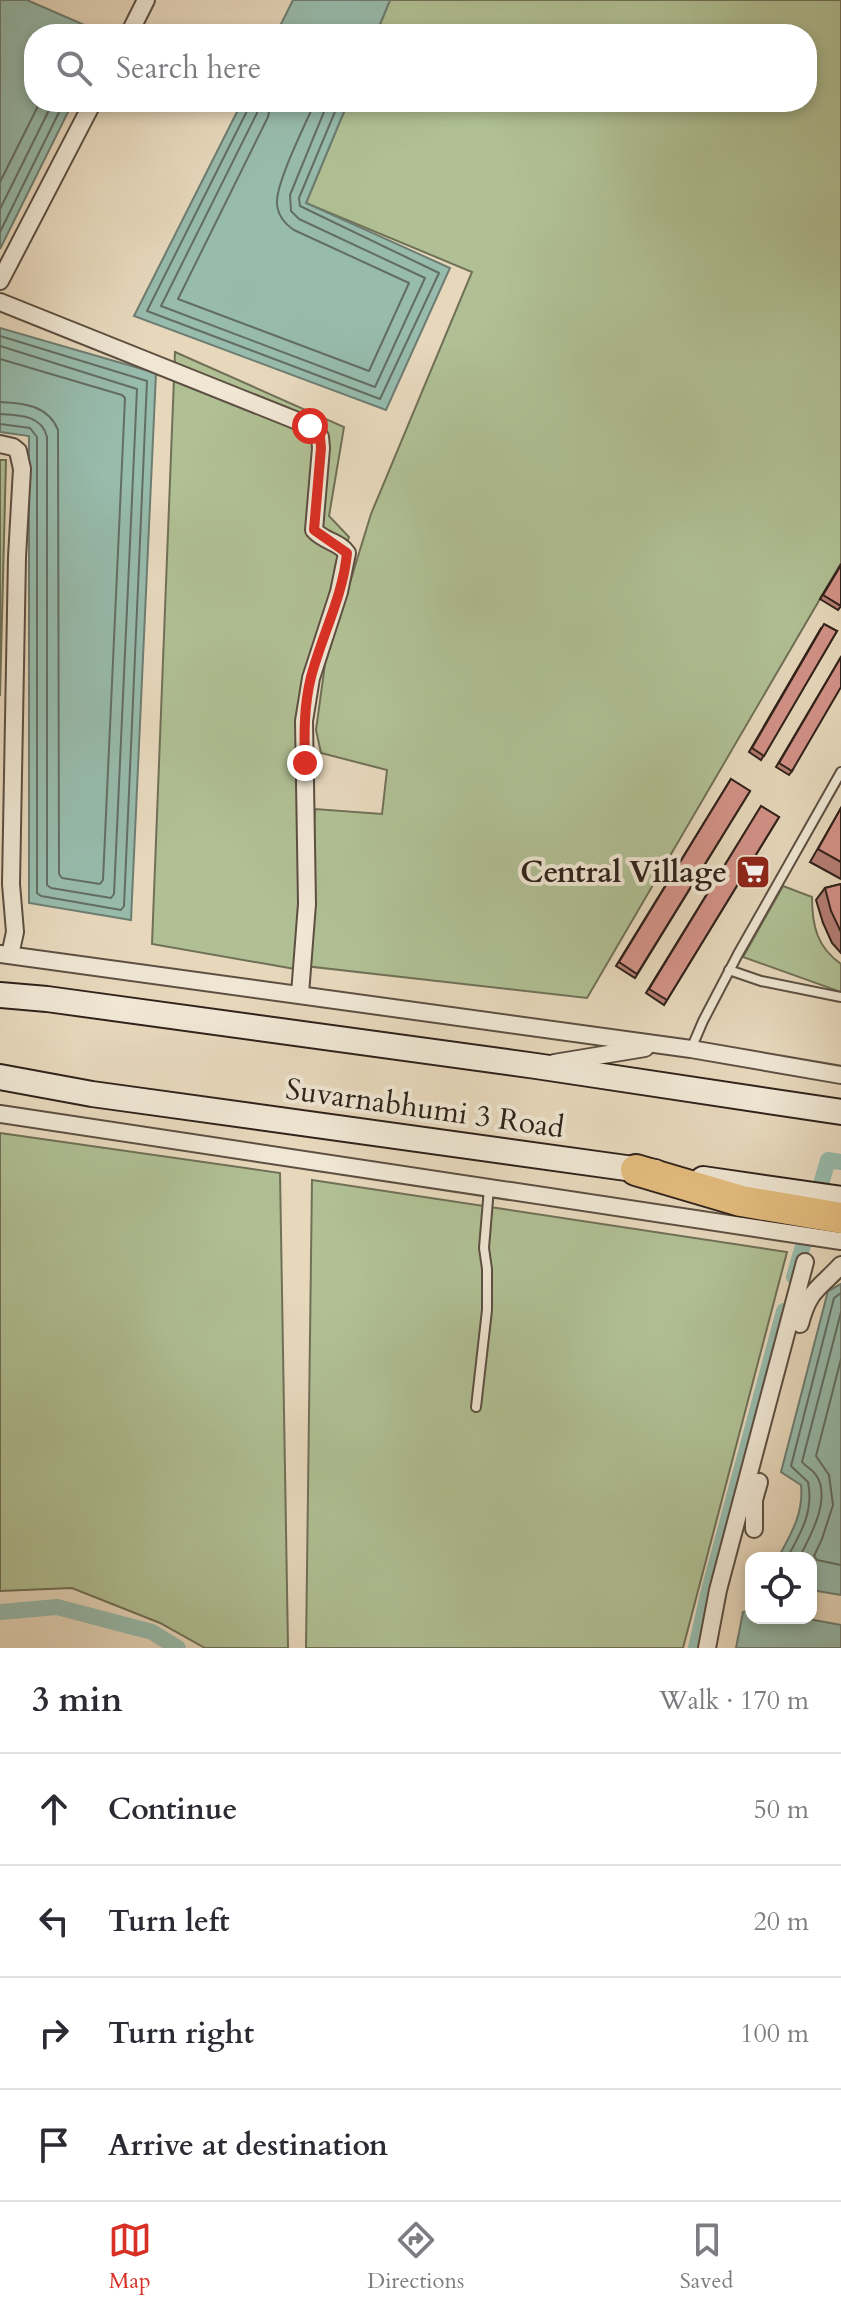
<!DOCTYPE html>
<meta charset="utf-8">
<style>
:root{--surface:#fff;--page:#f2f2f3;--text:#2b2b33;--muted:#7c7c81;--line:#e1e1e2;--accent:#d93025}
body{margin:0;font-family:Cardo,serif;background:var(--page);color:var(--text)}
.controls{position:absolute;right:24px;bottom:24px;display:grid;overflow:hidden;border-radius:16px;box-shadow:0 4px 12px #0003}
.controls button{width:72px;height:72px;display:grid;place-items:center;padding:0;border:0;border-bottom:2px solid var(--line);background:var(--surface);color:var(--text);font:40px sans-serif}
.stop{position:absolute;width:24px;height:24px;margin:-18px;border:6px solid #d93025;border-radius:50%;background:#fff}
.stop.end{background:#d93025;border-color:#fff;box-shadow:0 2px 8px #0008}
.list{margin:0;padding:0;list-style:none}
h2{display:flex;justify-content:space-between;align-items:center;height:104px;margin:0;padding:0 32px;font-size:34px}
h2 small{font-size:26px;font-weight:400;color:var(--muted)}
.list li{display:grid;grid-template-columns:52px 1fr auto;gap:24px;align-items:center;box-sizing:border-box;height:112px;padding:0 32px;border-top:2px solid var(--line)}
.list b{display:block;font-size:30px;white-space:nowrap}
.list em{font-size:26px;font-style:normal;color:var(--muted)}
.icon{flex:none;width:44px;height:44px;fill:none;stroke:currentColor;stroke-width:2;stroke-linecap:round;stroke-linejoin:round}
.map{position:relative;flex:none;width:841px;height:1648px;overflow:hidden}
.search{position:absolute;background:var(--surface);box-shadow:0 4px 12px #0003;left:24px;right:24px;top:24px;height:88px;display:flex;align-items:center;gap:20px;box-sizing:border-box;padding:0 28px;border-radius:32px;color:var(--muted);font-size:30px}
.sheet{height:552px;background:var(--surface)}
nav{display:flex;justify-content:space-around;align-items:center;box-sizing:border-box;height:112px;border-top:2px solid var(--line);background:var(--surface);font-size:22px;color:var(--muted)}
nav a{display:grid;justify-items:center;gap:4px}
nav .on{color:var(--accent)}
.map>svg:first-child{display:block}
.green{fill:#b0c094;stroke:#707057;stroke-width:2}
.water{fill:#97bbac;stroke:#6d7d72;stroke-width:2}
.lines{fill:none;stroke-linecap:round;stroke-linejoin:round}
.shore{stroke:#636e63;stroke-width:2}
.canal{stroke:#97bbac;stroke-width:16}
.lane-casing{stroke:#5d4f42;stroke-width:12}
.street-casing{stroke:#5d4f42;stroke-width:20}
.secondary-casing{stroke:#2f211a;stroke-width:28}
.highway-casing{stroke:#2f211a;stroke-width:34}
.lane{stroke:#efe6d3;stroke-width:8}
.street{stroke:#efe6d3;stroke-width:16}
.secondary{stroke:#efe6d3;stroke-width:24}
.highway{stroke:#e4bc7e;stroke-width:30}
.wall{fill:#b57e75;stroke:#2f211a;stroke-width:2}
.building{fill:#d39288;stroke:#2f211a;stroke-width:2}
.route{stroke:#d93025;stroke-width:10}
.labels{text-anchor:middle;stroke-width:8;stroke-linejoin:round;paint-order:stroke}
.poi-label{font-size:30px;font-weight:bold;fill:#2f211a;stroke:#efe6d3;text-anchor:end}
.street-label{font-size:30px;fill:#2f211a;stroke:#efe6d3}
</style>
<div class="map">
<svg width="841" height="1648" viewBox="0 0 841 1648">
<rect width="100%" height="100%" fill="#e7d8bc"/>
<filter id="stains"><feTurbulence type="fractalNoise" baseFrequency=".0025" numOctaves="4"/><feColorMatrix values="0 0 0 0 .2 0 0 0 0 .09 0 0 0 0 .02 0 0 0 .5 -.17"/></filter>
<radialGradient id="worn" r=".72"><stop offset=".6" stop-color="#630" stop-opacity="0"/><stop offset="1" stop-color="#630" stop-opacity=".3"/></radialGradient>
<g class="green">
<path d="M390,0h451v563l-254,435 -282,-32 10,-157 67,5 5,-44 -66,-17 -5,-23 9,-66 46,-150 101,-242 -166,-69 42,-101h459v-68h-431z"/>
<path d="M175,352l169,75 -15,89 20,21 -39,125 -15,307 -143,-25z"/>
<path d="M0,460h6l-6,236z"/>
<path d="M783,886l29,11c0,29 5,50 29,67v28l-98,-35z"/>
<path d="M0,1133l280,40 8,475h-83l-45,-25 -88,-35 -72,3z"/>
<path d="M312,1180l475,72 -104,396h-377z"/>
</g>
<g class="water">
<path d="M0,0h27l78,34h-71v68h39l-73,147z"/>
<path d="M293,0h97l-14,34h-100z"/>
<path d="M242,102h106l-42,101 144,65 -64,142 -252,-94z"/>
<path d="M0,328l156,45 -25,547 -102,-17v-467l-29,-4z"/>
<path d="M841,1284v311l-30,-5v-32h-33c13,-24 26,-45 23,-73l-20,-13 47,-181z"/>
<path d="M751,1610v8h52l38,7v23h-105l7,-36z"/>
</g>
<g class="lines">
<g class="shore">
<path d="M248,102v7l-101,202 233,88 59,-126 -139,-67 -1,-8 40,-96"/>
<path d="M259,102l-2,11 -96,193 214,81 50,-109 -126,-59 -8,-8 -1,-16 38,-93"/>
<path d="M271,102l-3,15 -90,182 191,72 40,-88 -115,-53c-9,-6 -16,-14 -17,-26 -2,-20 29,-81 38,-102"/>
<path d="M0,182l40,-80"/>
<path d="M0,209l53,-107"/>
<path d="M0,232l64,-130"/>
<path d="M0,336l147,45 -23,525 -3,4 -80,-14 -4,-3v-456l-7,-9 -30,-4"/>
<path d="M0,346l137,43 -23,505 -3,4 -60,-10 -4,-3v-448c-5,-22 -28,-22 -47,-23"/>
<path d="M0,359l122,36 3,3 -22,482 -3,4 -38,-6 -3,-4 -1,-444c-10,-25 -35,-27 -58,-28"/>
<path d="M841,1359l-25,97 13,19 4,30 -11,34 -8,17 3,4 24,5"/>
<path d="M787,1558c14,-25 27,-47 21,-76l-17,-16 43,-168 7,-5"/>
<path d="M799,1558c11,-21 33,-60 17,-83 -4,-6 -10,-8 -14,-13l39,-150"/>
</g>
<g class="canal">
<path d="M794,1277l34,-117 13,2"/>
<path d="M0,1612l57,-5 95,25 26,16"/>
<path d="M696,1648l13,-58 75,-279"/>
</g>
<g class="lane-casing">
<g id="lane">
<path d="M729,970l32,11 80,16"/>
<path d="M691,1049l12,-28 35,-67 103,-182"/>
<path d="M476,1407l11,-97v-41l-3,-21 5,-60"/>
</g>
</g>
<g class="street-casing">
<g id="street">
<path d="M129,34l17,-34"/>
<path d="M0,281l93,-179"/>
<path d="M0,302l310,124 10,11 1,11 -7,82c9,11 26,12 33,23l-8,39 -28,86 -7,43 3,183 -7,90"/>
<path d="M0,444l13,3 5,4 4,18 -5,88 -6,327 4,48 -5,23"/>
<path d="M0,954l691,95 150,26"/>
<path d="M554,1063l91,-15"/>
<path d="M0,1114l841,127"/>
<path d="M800,1324c9,-35 19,-35 41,-59"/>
<path d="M754,1529v-29l5,-18"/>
<path d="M707,1648l11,-58 87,-328"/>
</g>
</g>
<g class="secondary-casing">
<g id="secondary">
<path d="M0,995l47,4 489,67 305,46"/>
<path d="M0,1077l92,17 563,78"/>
<path d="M703,1179l138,20"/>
</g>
</g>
<g class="highway-casing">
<path id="highway" d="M636,1170l105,31 100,17"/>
</g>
<use href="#lane" class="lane"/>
<use href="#street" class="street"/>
<use href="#secondary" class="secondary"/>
<use href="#highway" class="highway"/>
</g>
<g class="wall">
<path d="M841,565v41l-3,4 -18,-11z"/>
<path d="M821,628l16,3 -76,129 -12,-8z"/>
<path d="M841,657l-49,114 -3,4 -13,-8z"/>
<path d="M731,779l19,12 -115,187 -19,-12z"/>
<path d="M761,806l18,11 -115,188 -18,-12z"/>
<path d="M841,808v71l-31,-17z"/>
<path d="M841,884v69l-9,-10 -9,-20 -7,-23 9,-12z"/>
</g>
<g class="building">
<path d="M841,565v41l-18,-11z"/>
<path d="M824,624l13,7 -73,125 -12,-8z"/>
<path d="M841,657v30l-49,84 -13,-8z"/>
<path d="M731,779l19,12 -113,183 -18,-12z"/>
<path d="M761,806l18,11 -112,183 -18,-11z"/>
<path d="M841,808v54l-23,-13z"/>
<path d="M841,884v48l-10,-21 -6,-23z"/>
</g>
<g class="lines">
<path class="route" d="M305,763c-1,-29 -1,-58 6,-86 11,-42 32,-81 36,-124l-33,-23 7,-82 -1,-11 -10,-11"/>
</g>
<defs>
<g id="supermarket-square" transform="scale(1.8)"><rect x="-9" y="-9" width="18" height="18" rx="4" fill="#8f2418" stroke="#efe6d3"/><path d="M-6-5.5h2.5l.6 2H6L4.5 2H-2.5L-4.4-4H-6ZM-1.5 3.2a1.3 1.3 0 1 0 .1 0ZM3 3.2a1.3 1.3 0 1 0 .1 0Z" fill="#fff"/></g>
</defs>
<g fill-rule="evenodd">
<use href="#supermarket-square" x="753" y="872"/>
</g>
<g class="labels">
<g class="poi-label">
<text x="727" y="882">Central Village</text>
</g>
<g class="street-label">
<text transform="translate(425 1108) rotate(8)" y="10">Suvarnabhumi 3 Road</text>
</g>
</g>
<rect width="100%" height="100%" filter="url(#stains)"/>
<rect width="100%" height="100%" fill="url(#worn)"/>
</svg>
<div class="controls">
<button><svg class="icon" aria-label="locate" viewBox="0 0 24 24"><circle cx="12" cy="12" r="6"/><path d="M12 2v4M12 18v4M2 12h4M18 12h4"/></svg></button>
</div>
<div class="stop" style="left:310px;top:426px"></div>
<div class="stop end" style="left:305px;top:763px"></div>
<div class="search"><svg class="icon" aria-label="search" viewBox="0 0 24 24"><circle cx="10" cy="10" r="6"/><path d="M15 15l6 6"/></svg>Search here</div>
</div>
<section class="sheet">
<h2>3 min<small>Walk · 170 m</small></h2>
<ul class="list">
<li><svg class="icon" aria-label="ahead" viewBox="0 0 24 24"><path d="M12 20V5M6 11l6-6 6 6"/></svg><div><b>Continue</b></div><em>50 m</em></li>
<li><svg class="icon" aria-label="left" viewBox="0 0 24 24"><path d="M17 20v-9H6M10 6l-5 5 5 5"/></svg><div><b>Turn left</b></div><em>20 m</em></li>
<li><svg class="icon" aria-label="right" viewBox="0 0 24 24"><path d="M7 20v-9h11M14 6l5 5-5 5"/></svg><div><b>Turn right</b></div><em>100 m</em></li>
<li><svg class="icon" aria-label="arrive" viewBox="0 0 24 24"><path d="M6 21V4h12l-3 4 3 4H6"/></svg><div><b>Arrive at destination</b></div></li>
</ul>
</section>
<nav>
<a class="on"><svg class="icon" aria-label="map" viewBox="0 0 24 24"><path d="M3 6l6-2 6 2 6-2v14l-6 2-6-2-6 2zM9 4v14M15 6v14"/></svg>Map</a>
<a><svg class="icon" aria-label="directions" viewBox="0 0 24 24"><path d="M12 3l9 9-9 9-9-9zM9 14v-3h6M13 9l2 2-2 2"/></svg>Directions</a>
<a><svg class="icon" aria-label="saved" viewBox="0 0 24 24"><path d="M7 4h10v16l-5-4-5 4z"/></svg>Saved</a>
</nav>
